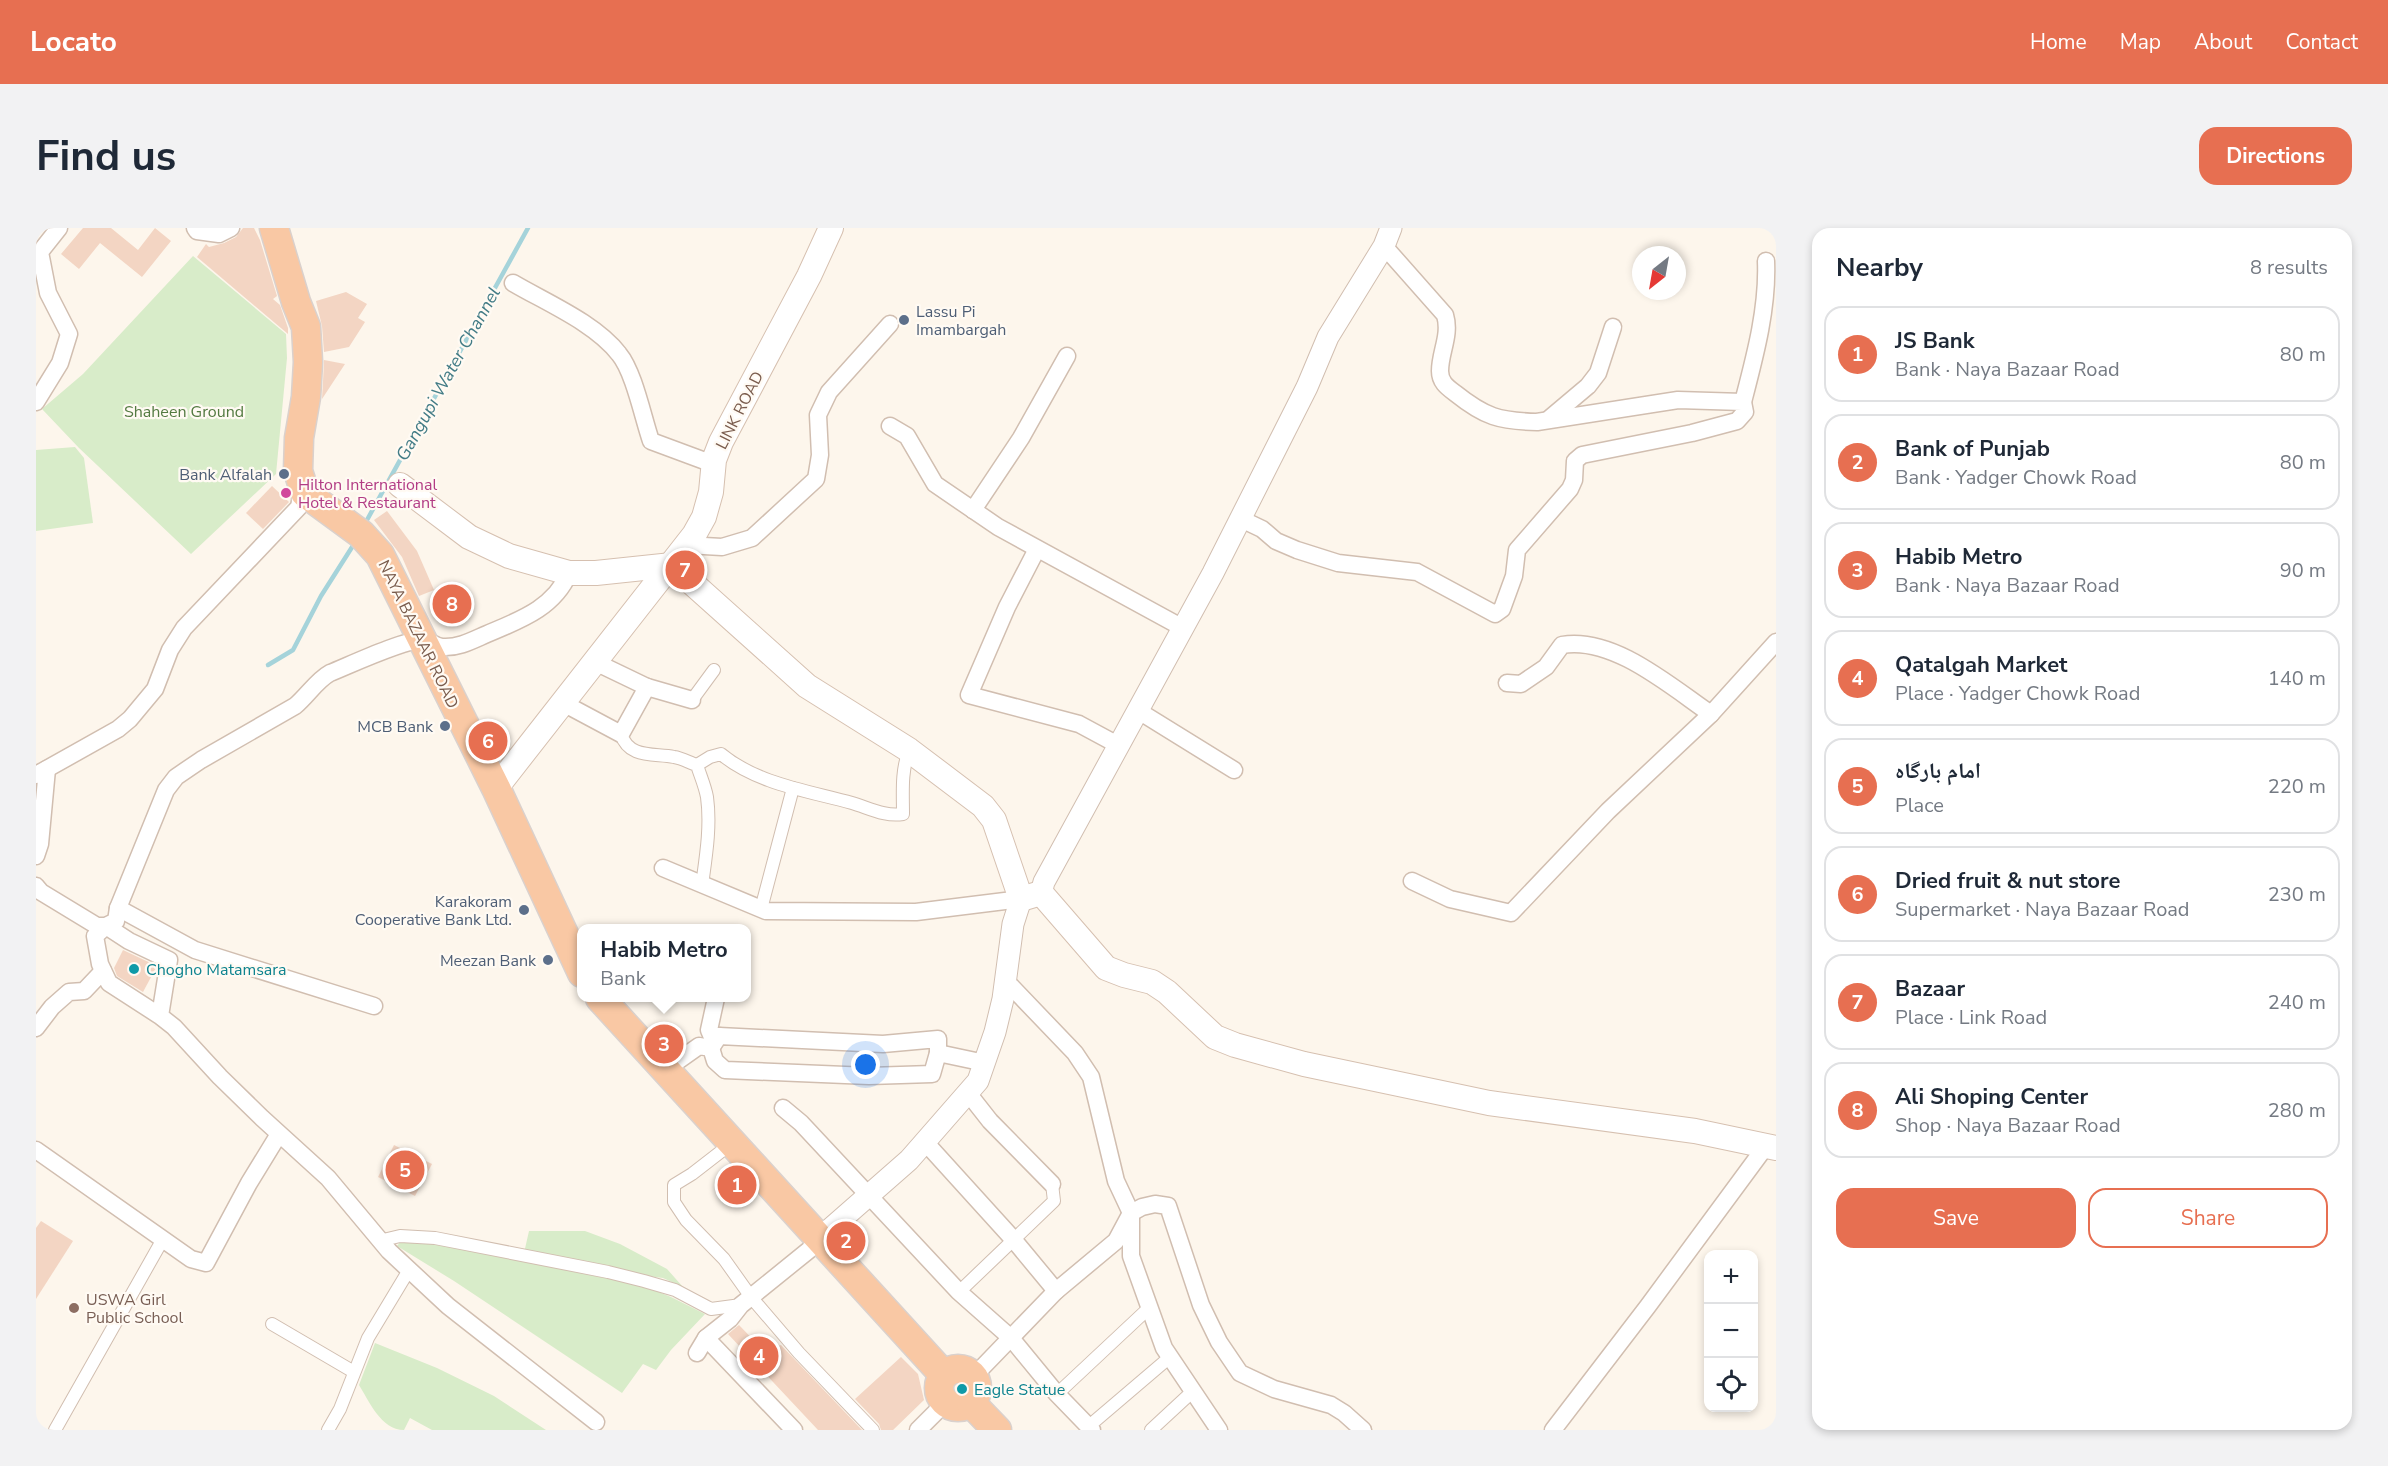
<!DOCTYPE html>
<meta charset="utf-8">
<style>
:root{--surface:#fff;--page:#f2f2f3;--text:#1f2937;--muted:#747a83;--line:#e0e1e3;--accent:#e76f51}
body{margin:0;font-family:"Nunito Sans","Noto Naskh Arabic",sans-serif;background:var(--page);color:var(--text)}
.controls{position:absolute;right:18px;bottom:18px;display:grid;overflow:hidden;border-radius:12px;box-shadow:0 3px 9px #0003}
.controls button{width:54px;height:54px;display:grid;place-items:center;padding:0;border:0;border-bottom:2px solid var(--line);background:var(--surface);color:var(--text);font:30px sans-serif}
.compass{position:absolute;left:1596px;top:18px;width:54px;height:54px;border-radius:50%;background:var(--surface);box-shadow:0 3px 9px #0003;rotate:211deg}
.you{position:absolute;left:830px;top:837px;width:21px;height:21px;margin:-15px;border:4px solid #fff;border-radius:50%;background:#1a73e8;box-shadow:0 0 0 9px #1a73e833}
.badge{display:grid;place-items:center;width:39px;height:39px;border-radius:50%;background:var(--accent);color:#fff;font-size:20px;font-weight:700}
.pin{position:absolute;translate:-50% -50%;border:3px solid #fff;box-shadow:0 2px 6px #0006}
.popup{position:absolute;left:541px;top:696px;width:174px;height:78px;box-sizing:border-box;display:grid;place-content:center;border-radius:12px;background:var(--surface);filter:drop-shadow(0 2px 4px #0005);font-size:20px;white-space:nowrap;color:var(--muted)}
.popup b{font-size:22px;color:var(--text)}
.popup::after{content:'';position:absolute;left:50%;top:100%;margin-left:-12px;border:12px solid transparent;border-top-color:var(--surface)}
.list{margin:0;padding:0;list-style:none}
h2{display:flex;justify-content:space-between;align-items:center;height:78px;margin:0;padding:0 24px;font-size:26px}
h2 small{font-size:20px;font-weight:400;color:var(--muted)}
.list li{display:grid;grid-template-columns:39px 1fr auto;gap:18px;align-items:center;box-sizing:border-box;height:96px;margin:0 12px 12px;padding:0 12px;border:2px solid var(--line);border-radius:18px}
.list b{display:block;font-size:22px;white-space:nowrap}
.list p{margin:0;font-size:20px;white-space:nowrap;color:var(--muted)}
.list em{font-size:20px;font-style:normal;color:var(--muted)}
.actions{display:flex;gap:12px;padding:18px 24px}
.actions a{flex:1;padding:14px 0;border:2px solid var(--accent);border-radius:18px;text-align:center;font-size:21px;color:var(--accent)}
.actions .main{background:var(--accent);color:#fff}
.icon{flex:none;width:33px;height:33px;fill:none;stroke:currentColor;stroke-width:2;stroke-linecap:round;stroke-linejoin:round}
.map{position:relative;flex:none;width:1740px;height:1202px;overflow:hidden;border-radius:18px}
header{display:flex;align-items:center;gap:36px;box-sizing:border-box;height:84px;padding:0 30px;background:var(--accent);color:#fff}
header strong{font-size:28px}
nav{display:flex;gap:33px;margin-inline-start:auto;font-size:21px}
.intro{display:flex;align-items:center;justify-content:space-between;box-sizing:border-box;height:144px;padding:0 36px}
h1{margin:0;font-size:42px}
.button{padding:15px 27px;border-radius:18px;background:var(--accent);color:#fff;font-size:21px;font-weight:700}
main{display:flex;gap:36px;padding:0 36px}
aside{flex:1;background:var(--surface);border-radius:18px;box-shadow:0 3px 9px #0003}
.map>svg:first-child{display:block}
.green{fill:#d8ecc9}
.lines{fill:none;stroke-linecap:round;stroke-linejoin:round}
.stream{stroke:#a5d3da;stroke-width:4.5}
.building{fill:#f3d5c3}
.pedestrian-casing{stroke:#d1beb0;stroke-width:14}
.minor-casing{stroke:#d1beb0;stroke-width:19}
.tertiary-casing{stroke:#d1beb0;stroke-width:23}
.secondary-casing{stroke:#d6c0b0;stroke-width:26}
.trunk-casing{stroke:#dad1cd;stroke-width:31}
.pedestrian{stroke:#fff;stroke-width:12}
.minor{stroke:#fff;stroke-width:16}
.tertiary{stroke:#fff;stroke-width:21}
.secondary{stroke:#fff;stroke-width:24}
.trunk{stroke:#f9c8a4;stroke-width:28}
.service-dot{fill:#5c6f8a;stroke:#fffaf3;stroke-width:2}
.hotel-dot{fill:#d1479c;stroke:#fffaf3;stroke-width:2}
.culture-dot{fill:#0f9aa8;stroke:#fffaf3;stroke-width:2}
.education-dot{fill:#8d6e63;stroke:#fffaf3;stroke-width:2}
.labels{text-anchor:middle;stroke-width:4.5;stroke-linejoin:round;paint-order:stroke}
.service-label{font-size:16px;fill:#4e5e75;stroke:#fffaf3;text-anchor:end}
.street-label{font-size:16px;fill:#7a5c4d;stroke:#fffaf3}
.park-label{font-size:16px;fill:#537a41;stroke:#fffaf3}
.hotel-label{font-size:16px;fill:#b23c85;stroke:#fffaf3;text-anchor:start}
.culture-label{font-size:16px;fill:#0d838f;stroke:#fffaf3;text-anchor:start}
.education-label{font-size:16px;fill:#785e54;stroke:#fffaf3;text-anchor:start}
.water-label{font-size:18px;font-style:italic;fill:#437c86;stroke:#fffaf3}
</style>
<header>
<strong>Locato</strong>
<nav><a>Home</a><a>Map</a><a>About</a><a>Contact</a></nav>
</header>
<div class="intro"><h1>Find us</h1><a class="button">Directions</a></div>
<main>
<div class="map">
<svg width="1740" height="1202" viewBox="0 0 1740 1202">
<rect width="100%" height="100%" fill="#fdf6ec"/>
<g class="green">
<path d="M157,28l93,78 1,24 -11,116 -85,80 -112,-106 -37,-39 41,-35z"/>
<path d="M39,219l9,11 9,65 -57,8v-81z"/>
<path d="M493,1003h56l35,13 47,25 16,18 -20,-9 -44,-6 -31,-10 -64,-9z"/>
<path d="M366,1012h22l220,46 27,11 34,17 -34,36 -15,20 -13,-6 -21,29 -168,-112 -57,-35z"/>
<path d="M339,1115l62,25 57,28 52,34h-114l-22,-12 -6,12c-23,0 -35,-29 -45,-45z"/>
</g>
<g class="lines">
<g class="stream">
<path d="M331,292l161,-292"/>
<path d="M232,437l25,-15 28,-54 33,-52"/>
</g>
</g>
<g class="building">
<path d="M47,0h28l27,22 17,-22 16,13 -29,36 -42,-34 -21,26 -18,-15z"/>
<path d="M207,0h11l6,12 17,56 -4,3 7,6 8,23v6l-91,-77 9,-13 3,3 15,-4 12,-6z"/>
<path d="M310,64l21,12 -9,14 7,4 -16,25 -25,5 -2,-26 -6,-25z"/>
<path d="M288,132l21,4 -23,35 2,-36z"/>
<path d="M236,258l17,16 -26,27 -17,-16z"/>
<path d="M351,283l30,40 17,39 -15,6 -17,-39 -28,-37z"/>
<path d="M87,722l34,16 -14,26 -26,-16 -3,-8z"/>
<path d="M358,917l38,19 -17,32 -37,-19z"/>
<path d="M5,993l32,20 -37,58v-71z"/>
<path d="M703,1097l25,26 17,-6 81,85h-44l-90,-96z"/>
<path d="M865,1129l17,17 6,26 -31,30h-12l-2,-6 -24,-25z"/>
</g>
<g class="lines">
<g class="pedestrian-casing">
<g id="pedestrian">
<path d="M656,472l22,-30"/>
<path d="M585,506c8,25 33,19 53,23 8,1 16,6 23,8 3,10 8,21 10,32 4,29 -1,59 -5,88"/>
<path d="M661,537l13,-8 11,-3c36,30 88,37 131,49 17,5 33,14 51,11 0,-22 -2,-42 6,-64"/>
<path d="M725,681l32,-121"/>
<path d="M696,915l-40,31 -18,11v17l12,18 38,39 27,38 48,56 74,77"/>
<path d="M343,1013l21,-5 35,2 173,34 36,9 31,9 36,19 30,-4"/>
<path d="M923,1064l95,-91 -2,-17"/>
<path d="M236,1096l82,48"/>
<path d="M1021,1166l93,-87"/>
<path d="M1053,1198l81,-69"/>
<path d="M19,1202l108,-191"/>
<path d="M292,1202l12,-21 28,-71 41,-68"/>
<path d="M1115,1202l41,-38"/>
</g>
</g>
<g class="minor-casing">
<g id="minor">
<path d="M159,0l2,3 22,3 12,-6"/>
<path d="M477,55c34,20 82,40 106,71 15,18 24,64 32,87l62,23"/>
<path d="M0,174l24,-39 9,-29 -21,-41 -8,-41 19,-24"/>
<path d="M1707,174c12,-46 25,-94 23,-141"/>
<path d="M1514,190l38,-32 10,-13 15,-46"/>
<path d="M854,198l17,10 28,48 63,43 185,101"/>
<path d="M937,282l48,-72 46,-82"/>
<path d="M1205,291l21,10 14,12 21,9 41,13 79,9 78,42 7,-5 12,-33 3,-26 53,-61 4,-9 1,-19 7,-6 110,-22 45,-12 8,-9 -2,-10 -65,-2 -141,22c-38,-1 -52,-5 -82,-29 -8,-6 -15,-11 -15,-22 0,-19 11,-36 5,-56l-61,-69"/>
<path d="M650,317l36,2 30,-9 64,-59 4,-24 -2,-40 11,-23 61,-68"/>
<path d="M1001,321l-30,58 -38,88 110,29 39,21"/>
<path d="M1471,455l14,1 25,-17 16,-22c51,-9 108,41 149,69"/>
<path d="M611,459l45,13"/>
<path d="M527,475l58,31 26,-47 -52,-25"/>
<path d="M1101,482l97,60"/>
<path d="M0,547l82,-46 12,-10 25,-30 15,-39 14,-22 115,-121 4,-23"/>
<path d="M0,628l4,-12 7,-75"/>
<path d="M627,640l103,43 150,1 105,-13"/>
<path d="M1376,653l38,18 61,14 97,-102 103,-97 65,-72"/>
<path d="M0,658l5,6 56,34h9l10,-5 2,-13 48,-118 10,-13 25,-17 94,-54c12,-10 22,-26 35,-33 20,-8 73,-33 92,-33 7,0 14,7 21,7 16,1 30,-7 44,-13 33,-14 67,-26 82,-61"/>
<path d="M82,680l77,42 179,56"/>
<path d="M970,753l69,72 16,24 25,104 15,32v43l33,92 55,82"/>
<path d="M680,770l-7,32 3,7 7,-1"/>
<path d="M124,788l-51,-33 -9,-19 -5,-28 11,-10 23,15 40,19 -9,56 14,11 46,50 42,41 66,60 61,73 59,55 148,116"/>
<path d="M0,800l16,-21 17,-15 15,-1 19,-20"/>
<path d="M675,820l8,-12 164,8 55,-5v14"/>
<path d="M629,842l34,-24 12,2 4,13 10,9 144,6 63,-2 6,-21 47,10"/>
<path d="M932,865l22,28 62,63"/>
<path d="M747,880l18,15 158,169 52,46 46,56 35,36"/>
<path d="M889,914l88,97 43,52"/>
<path d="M0,922l155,109 15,4 43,-80 30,-49"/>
<path d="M670,1110l88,92"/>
<path d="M661,1125l9,-15 24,-19 11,-14 68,-55 11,-12"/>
<path d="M937,1149l83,-86 60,-50 15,-28 11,-6 13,-3 13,2 33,99 18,37 21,31 34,16 57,16 13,8 19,17"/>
<path d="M882,1202l27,-27"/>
<path d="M1517,1202l95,-124 118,-160"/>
</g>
</g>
<g class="tertiary-casing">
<g id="tertiary">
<path d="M1005,665l3,-11 169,-309 94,-186 21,-50 56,-91 7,-18"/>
<path d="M784,1010l89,-78 69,-79 17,-49 8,-33 10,-75 8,-25"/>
</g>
</g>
<g class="secondary-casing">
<g id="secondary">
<path d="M364,257l69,52 40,19 60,17h27l76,-8 135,121 102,64 74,56 11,14 27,79 20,-6 65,75 18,7 28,7 15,10 48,45 20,8 69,19 185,39 206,28 81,17"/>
<path d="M460,560l198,-253 10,-18 7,-25 3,-32 7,-18 88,-166 22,-48"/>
</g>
</g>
<g class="trunk-casing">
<g id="trunk">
<path d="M238,0l22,74 10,25 2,35 -2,35 -7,41 -1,33 7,22 56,41 19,21 116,233 86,185"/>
<path d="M564,770l343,376"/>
<circle cx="922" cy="1160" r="19"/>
<path d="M935,1175l26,27"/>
</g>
</g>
<use href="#pedestrian" class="pedestrian"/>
<use href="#minor" class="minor"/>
<use href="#tertiary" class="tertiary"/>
<use href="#secondary" class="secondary"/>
<use href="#trunk" class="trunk"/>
</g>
<g class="service-dot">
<circle cx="868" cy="92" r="6"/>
<circle cx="248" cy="246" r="6"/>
<circle cx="409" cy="498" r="6"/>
<circle cx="488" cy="682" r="6"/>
<circle cx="512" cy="732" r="6"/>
</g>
<circle class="hotel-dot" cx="250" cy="265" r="6"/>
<g class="culture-dot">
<circle cx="98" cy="741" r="6"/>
<circle cx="926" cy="1161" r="6"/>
</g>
<circle class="education-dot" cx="38" cy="1080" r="6"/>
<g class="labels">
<g class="service-label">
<text x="880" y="89" text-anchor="start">Lassu Pi<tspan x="880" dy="18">Imambargah</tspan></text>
<text x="236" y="252">Bank Alfalah</text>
<text x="397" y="504">MCB Bank</text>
<text x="476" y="679">Karakoram<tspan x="476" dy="18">Cooperative Bank Ltd.</tspan></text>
<text x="500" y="738">Meezan Bank</text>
</g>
<g class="street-label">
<text transform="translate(703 182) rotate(-63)" y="6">LINK ROAD</text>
<text transform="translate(383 406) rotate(64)" y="6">NAYA BAZAAR ROAD</text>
</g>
<g class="park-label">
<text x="148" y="189">Shaheen Ground</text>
</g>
<g class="hotel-label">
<text x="262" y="262">Hilton International<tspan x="262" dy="18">Hotel &amp; Restaurant</tspan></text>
</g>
<g class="culture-label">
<text x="110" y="747">Chogho Matamsara</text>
<text x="938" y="1167">Eagle Statue</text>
</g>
<g class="education-label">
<text x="50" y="1077">USWA Girl<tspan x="50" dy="18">Public School</tspan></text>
</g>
<g class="water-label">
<text transform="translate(412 146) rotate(-61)" y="6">Gangupi Water Channel</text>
</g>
</g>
</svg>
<div class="controls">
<button>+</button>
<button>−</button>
<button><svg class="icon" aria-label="locate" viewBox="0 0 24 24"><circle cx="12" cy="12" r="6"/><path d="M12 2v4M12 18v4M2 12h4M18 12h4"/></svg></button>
</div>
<svg class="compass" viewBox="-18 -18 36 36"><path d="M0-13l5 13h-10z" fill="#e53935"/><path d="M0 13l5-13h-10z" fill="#747a83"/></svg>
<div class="you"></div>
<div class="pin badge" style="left:701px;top:957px">1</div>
<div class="pin badge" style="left:810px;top:1013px">2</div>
<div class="pin badge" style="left:628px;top:816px">3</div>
<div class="popup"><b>Habib Metro</b>Bank</div>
<div class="pin badge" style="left:723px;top:1128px">4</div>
<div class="pin badge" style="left:369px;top:942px">5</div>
<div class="pin badge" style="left:452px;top:513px">6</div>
<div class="pin badge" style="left:649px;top:342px">7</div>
<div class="pin badge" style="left:416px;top:376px">8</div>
</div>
<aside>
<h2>Nearby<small>8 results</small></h2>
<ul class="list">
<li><span class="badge">1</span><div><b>JS Bank</b><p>Bank · Naya Bazaar Road</p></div><em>80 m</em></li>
<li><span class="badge">2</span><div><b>Bank of Punjab</b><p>Bank · Yadger Chowk Road</p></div><em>80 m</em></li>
<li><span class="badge">3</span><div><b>Habib Metro</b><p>Bank · Naya Bazaar Road</p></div><em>90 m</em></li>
<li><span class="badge">4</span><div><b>Qatalgah Market</b><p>Place · Yadger Chowk Road</p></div><em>140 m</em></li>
<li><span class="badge">5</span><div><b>امام بارگاہ</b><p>Place</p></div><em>220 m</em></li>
<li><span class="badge">6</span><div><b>Dried fruit &amp; nut store</b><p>Supermarket · Naya Bazaar Road</p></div><em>230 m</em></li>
<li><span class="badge">7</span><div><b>Bazaar</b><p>Place · Link Road</p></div><em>240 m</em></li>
<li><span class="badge">8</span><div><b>Ali Shoping Center</b><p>Shop · Naya Bazaar Road</p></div><em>280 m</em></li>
</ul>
<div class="actions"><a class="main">Save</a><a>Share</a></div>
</aside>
</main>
